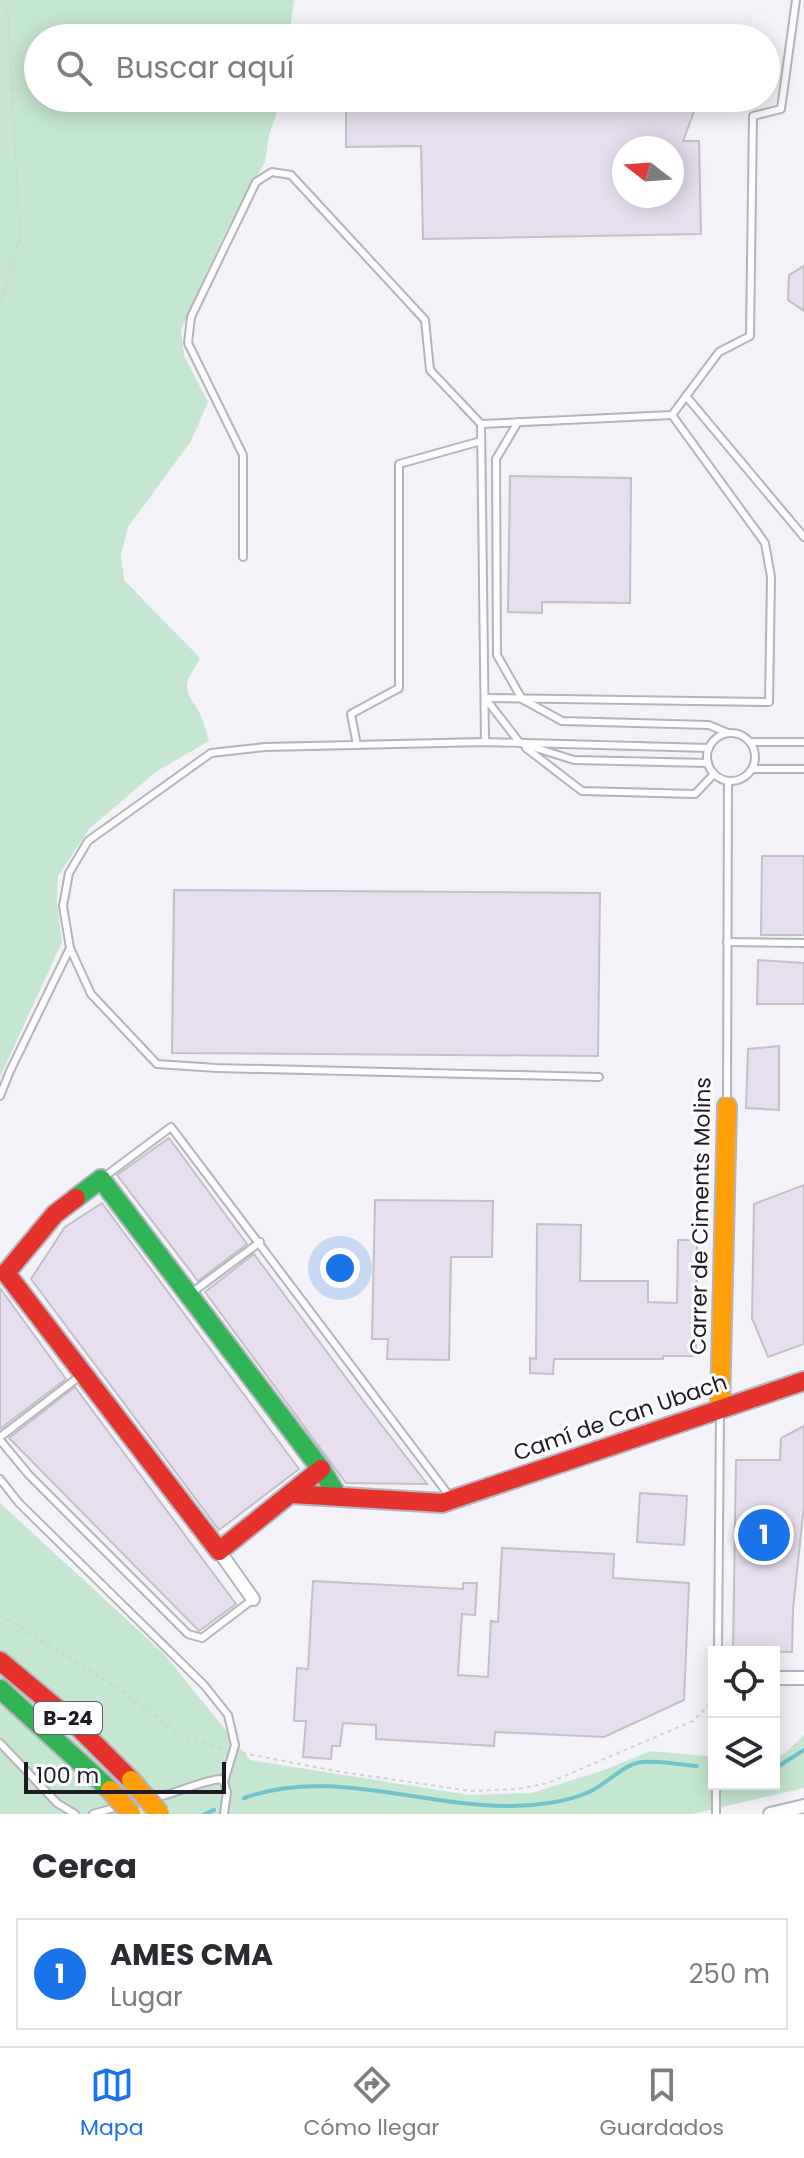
<!DOCTYPE html>
<html lang="es">
<meta charset="utf-8">
<style>
:root{--surface:#fff;--page:#f2f2f3;--text:#2b2b33;--muted:#7c7c81;--line:#e1e1e2;--accent:#1a73e8}
body{margin:0;font-family:Poppins,sans-serif;background:var(--page);color:var(--text)}
.controls{position:absolute;right:24px;bottom:24px;display:grid;overflow:hidden;border-radius:0px;box-shadow:0 4px 20px #0003}
.controls button{width:72px;height:72px;display:grid;place-items:center;padding:0;border:0;border-bottom:2px solid var(--line);background:var(--surface);color:var(--text);font:40px sans-serif}
.compass{position:absolute;left:612px;top:136px;width:72px;height:72px;border-radius:50%;background:var(--surface);box-shadow:0 4px 20px #0003;rotate:287deg}
.scale{position:absolute;left:24px;bottom:20px;width:202px;box-sizing:border-box;padding-left:8px;border:4px solid #1c1a25;border-top:0;font-size:22px;line-height:28px;white-space:nowrap;color:#1c1a25;-webkit-text-stroke:6px #fdfdfd;paint-order:stroke}
.you{position:absolute;left:340px;top:1268px;width:28px;height:28px;margin:-20px;border:6px solid #fff;border-radius:50%;background:#1a73e8;box-shadow:0 0 0 12px #1a73e833}
.badge{display:grid;place-items:center;width:52px;height:52px;border-radius:50%;background:var(--accent);color:#fff;font-size:26px;font-weight:700}
.pin{position:absolute;translate:-50% -50%;border:4px solid #fff;box-shadow:0 2px 8px #0006}
.list{margin:0;padding:0;list-style:none}
h2{display:flex;justify-content:space-between;align-items:center;height:104px;margin:0;padding:0 32px;font-size:34px}
h2 small{font-size:26px;font-weight:400;color:var(--muted)}
.list li{display:grid;grid-template-columns:52px 1fr auto;gap:24px;align-items:center;box-sizing:border-box;height:112px;margin:0 16px 16px;padding:0 16px;border:2px solid var(--line);border-radius:0px}
.list b{display:block;font-size:30px;white-space:nowrap}
.list p{margin:0;font-size:26px;white-space:nowrap;color:var(--muted)}
.list em{font-size:26px;font-style:normal;color:var(--muted)}
.icon{flex:none;width:44px;height:44px;fill:none;stroke:currentColor;stroke-width:2;stroke-linecap:round;stroke-linejoin:round}
.map{position:relative;flex:none;width:804px;height:1814px;overflow:hidden}
.search{position:absolute;background:var(--surface);box-shadow:0 4px 20px #0003;left:24px;right:24px;top:24px;height:88px;display:flex;align-items:center;gap:20px;box-sizing:border-box;padding:0 28px;border-radius:44px;color:var(--muted);font-size:30px}
.sheet{height:232px;background:var(--surface)}
nav{display:flex;justify-content:space-around;align-items:center;box-sizing:border-box;height:112px;border-top:2px solid var(--line);background:var(--surface);font-size:22px;color:var(--muted)}
nav a{display:grid;justify-items:center;gap:4px}
nav .on{color:var(--accent)}
.map>svg:first-child{display:block}
.green{fill:#c5e6d0}
.lines{fill:none;stroke-linecap:round;stroke-linejoin:round}
.stream{stroke:#73c2ca;stroke-width:4}
.building{fill:#e7dfef;stroke:#c3c0c8;stroke-width:2;fill-rule:evenodd}
.lane-casing{stroke:#b4b4bc;stroke-width:10}
.street-casing{stroke:#b4b4bc;stroke-width:16}
.fast-casing{stroke:#b4b4bc;stroke-width:22}
.slow-casing{stroke:#b4b4bc;stroke-width:22}
.jam-casing{stroke:#b4b4bc;stroke-width:22}
.path{stroke:#d2d2d3;stroke-width:2;stroke-dasharray:4 4;stroke-linecap:butt}
.lane{stroke:#fdfdfe;stroke-width:6}
.street{stroke:#fdfdfe;stroke-width:12}
.fast{stroke:#30b455;stroke-width:18}
.slow{stroke:#ff9f0a;stroke-width:18}
.jam{stroke:#e5322d;stroke-width:18}
.slow-bridge-casing{stroke:#b4b4bc;stroke-width:22;stroke-linecap:butt}
.slow-bridge{stroke:#ff9f0a;stroke-width:18}
.labels{text-anchor:middle;stroke-width:6;stroke-linejoin:round;paint-order:stroke}
.shield{fill:#fdfdfd;stroke:#605e66;stroke-width:2}
.shield-label{font-size:20px;font-weight:bold;fill:#1c1a25}
.street-label{font-size:22px;fill:#1c1a25;stroke:#fdfdfd}
</style>
<div class="map">
<svg width="804" height="1814" viewBox="0 0 804 1814">
<rect width="100%" height="100%" fill="#f2f2f8"/>
<g class="green">
<path d="M0,0h294l-5,38h-251v60h244l-13,37 -4,27 -38,67 -46,101 3,26 24,46 -17,39 -63,86 -7,28 3,25 76,78c-15,27 -19,26 -2,52 5,9 8,21 11,31l-52,30 -68,58 -31,47 -1,26 5,40 -62,135z"/>
<path d="M0,1503l164,151 86,106 219,35 63,-2 72,-23 47,-19 63,6v27h60v-28l10,-2 20,-19v53l-112,26h-692z"/>
</g>
<g class="lines">
<g class="stream">
<path d="M774,1769l30,-19"/>
<path d="M244,1798c86,-31 178,9 267,8 24,0 56,-4 78,-14 17,-7 34,-28 53,-30 17,-2 38,3 55,4"/>
<path d="M205,1814l9,-4"/>
</g>
</g>
<g class="building">
<path d="M346,98h353l-16,43h16l2,93 -278,5 -2,-93 -75,1zM624,148h48v48h-48z"/>
<path d="M804,266v45l-16,-11 1,-25z"/>
<path d="M510,476l121,2 -1,125 -88,-1v11l-34,-1z"/>
<path d="M762,856h42v79h-43z"/>
<path d="M174,890l426,3 -2,163 -426,-3z"/>
<path d="M758,960l46,3v41h-47z"/>
<path d="M779,1046v64l-33,-2 2,-59z"/>
<path d="M169,1138l78,106 -49,37 -81,-106z"/>
<path d="M804,1185v159l-36,13 -16,-39 2,-114z"/>
<path d="M375,1200l118,1 -1,56h-41l-2,103 -62,-1 1,-20h-16z"/>
<path d="M102,1203l197,266 -80,61 -188,-251 34,-52z"/>
<path d="M537,1224l44,1 -1,56h68v21l29,1 1,-63h19l-1,116h-33v3h-109l-1,15 -23,-1v-15l6,1z"/>
<path d="M254,1254l116,156 57,74 -81,-1 -141,-191z"/>
<path d="M0,1288l66,91 -66,50z"/>
<path d="M75,1387l161,217 -37,27 -190,-193z"/>
<path d="M804,1426v79l-11,104 -1,43 -59,-1 3,-191h44l1,-22z"/>
<path d="M640,1493l47,3 -3,49 -47,-3z"/>
<path d="M502,1548l112,6 -1,24 76,5 -5,117 -80,37 -109,-5 -1,14 -118,-7v-14l-33,-2 -3,23h-8l-1,13 -28,-2 3,-36h-12l3,-53 11,1 5,-88 150,8v-6h14l-2,32 -13,-1 -4,61 30,2 3,-56 7,1z"/>
</g>
<g class="lines">
<g class="lane-casing">
<g id="lane">
<path d="M686,396l118,141"/>
<path d="M518,422l-22,37 1,196 25,44 40,22 147,4 19,8"/>
<path d="M481,424l191,-9 47,-63 31,-16 3,-220 28,-7 15,-109"/>
<path d="M243,557v-102l-55,-112 3,-26 65,-135 16,-10 19,3 134,145 5,50 51,54 4,318"/>
<path d="M485,698l284,4 2,-125 -6,-34 -93,-128"/>
<path d="M485,698l35,45 54,17 134,3"/>
<circle cx="731" cy="757" r="24"/>
<path d="M751,742h53"/>
<path d="M357,745l-6,-31 48,-26v-224l82,-23"/>
<path d="M526,748l56,43 113,3 19,-20"/>
<path d="M753,769h51"/>
<path d="M727,942l77,1"/>
<path d="M599,1077l-382,-9 -60,-4 -66,-70 -21,-46 -7,-42 6,-33 19,-32 123,-88 54,-6 220,-5 224,6"/>
<path d="M0,1096l10,-25 60,-123"/>
<path d="M727,1102l1,-321"/>
<path d="M104,1177l67,-50 280,371"/>
<path d="M190,1294l70,-52"/>
<path d="M0,1437l80,-61"/>
<path d="M0,1440l29,35 159,159 14,4 50,-38"/>
<path d="M0,1479l19,24 185,182 24,30 7,30 -11,37 3,10 -3,22"/>
<path d="M718,1652l2,-240"/>
<path d="M0,1743l57,60 18,11"/>
<path d="M155,1798c22,-5 43,-16 65,-19l4,3"/>
<path d="M93,1814l24,-7"/>
<path d="M716,1814v-30"/>
</g>
</g>
<g class="street-casing">
<g id="street">
<path d="M219,1551l34,48"/>
<path d="M774,1678h30"/>
<path d="M770,1814l34,-8"/>
</g>
</g>
<g class="fast-casing">
<g id="fast">
<path d="M76,1198l25,-19 220,290 16,26"/>
<path d="M0,1689l110,101"/>
</g>
</g>
<g class="slow-casing">
<path id="slow" d="M720,1408l7,-302"/>
</g>
<g class="jam-casing">
<g id="jam">
<path d="M76,1198l-21,16 -49,59 213,278 102,-82"/>
<path d="M292,1494l150,9 362,-122"/>
<path d="M0,1661l73,61 58,58"/>
</g>
</g>
<g class="path">
<path d="M0,304l20,-66 -12,-227 -8,-11"/>
<path d="M0,1615l120,74 65,49 39,11"/>
<path d="M242,1753l99,19 130,19 47,-2 30,-6 145,-62 21,-22"/>
</g>
<use href="#lane" class="lane"/>
<use href="#street" class="street"/>
<use href="#fast" class="fast"/>
<use href="#slow" class="slow"/>
<use href="#jam" class="jam"/>
<g class="slow-bridge-casing">
<g id="slow-bridge">
<path d="M131,1780l29,34"/>
<path d="M110,1790l21,24"/>
</g>
</g>
<use href="#slow-bridge" class="slow-bridge"/>
</g>
<g class="labels">
<rect class="shield" x="34" y="1702" width="68" height="32" rx="6"/>
<g class="shield-label">
<text x="68" y="1725">B-24</text>
</g>
<g class="street-label">
<text transform="translate(700 1216) rotate(-89)" y="8">Carrer de Ciments Molins</text>
<text transform="translate(620 1417) rotate(-19)" y="8">Camí de Can Ubach</text>
</g>
</g>
</svg>
<div class="controls">
<button><svg class="icon" aria-label="locate" viewBox="0 0 24 24"><circle cx="12" cy="12" r="6"/><path d="M12 2v4M12 18v4M2 12h4M18 12h4"/></svg></button>
<button><svg class="icon" aria-label="layers" viewBox="0 0 24 24"><path d="M12 4l9 5-9 5-9-5zM3 14l9 5 9-5"/></svg></button>
</div>
<svg class="compass" viewBox="-18 -18 36 36"><path d="M0-13l5 13h-10z" fill="#e53935"/><path d="M0 13l5-13h-10z" fill="#7c7c81"/></svg>
<div class="scale">100 m</div>
<div class="you"></div>
<div class="pin badge" style="left:764px;top:1535px">1</div>
<div class="search"><svg class="icon" aria-label="search" viewBox="0 0 24 24"><circle cx="10" cy="10" r="6"/><path d="M15 15l6 6"/></svg>Buscar aquí</div>
</div>
<section class="sheet">
<h2>Cerca<small></small></h2>
<ul class="list">
<li><span class="badge">1</span><div><b>AMES CMA</b><p>Lugar</p></div><em>250 m</em></li>
</ul>
</section>
<nav>
<a class="on"><svg class="icon" aria-label="map" viewBox="0 0 24 24"><path d="M3 6l6-2 6 2 6-2v14l-6 2-6-2-6 2zM9 4v14M15 6v14"/></svg>Mapa</a>
<a><svg class="icon" aria-label="directions" viewBox="0 0 24 24"><path d="M12 3l9 9-9 9-9-9zM9 14v-3h6M13 9l2 2-2 2"/></svg>Cómo llegar</a>
<a><svg class="icon" aria-label="saved" viewBox="0 0 24 24"><path d="M7 4h10v16l-5-4-5 4z"/></svg>Guardados</a>
</nav>
